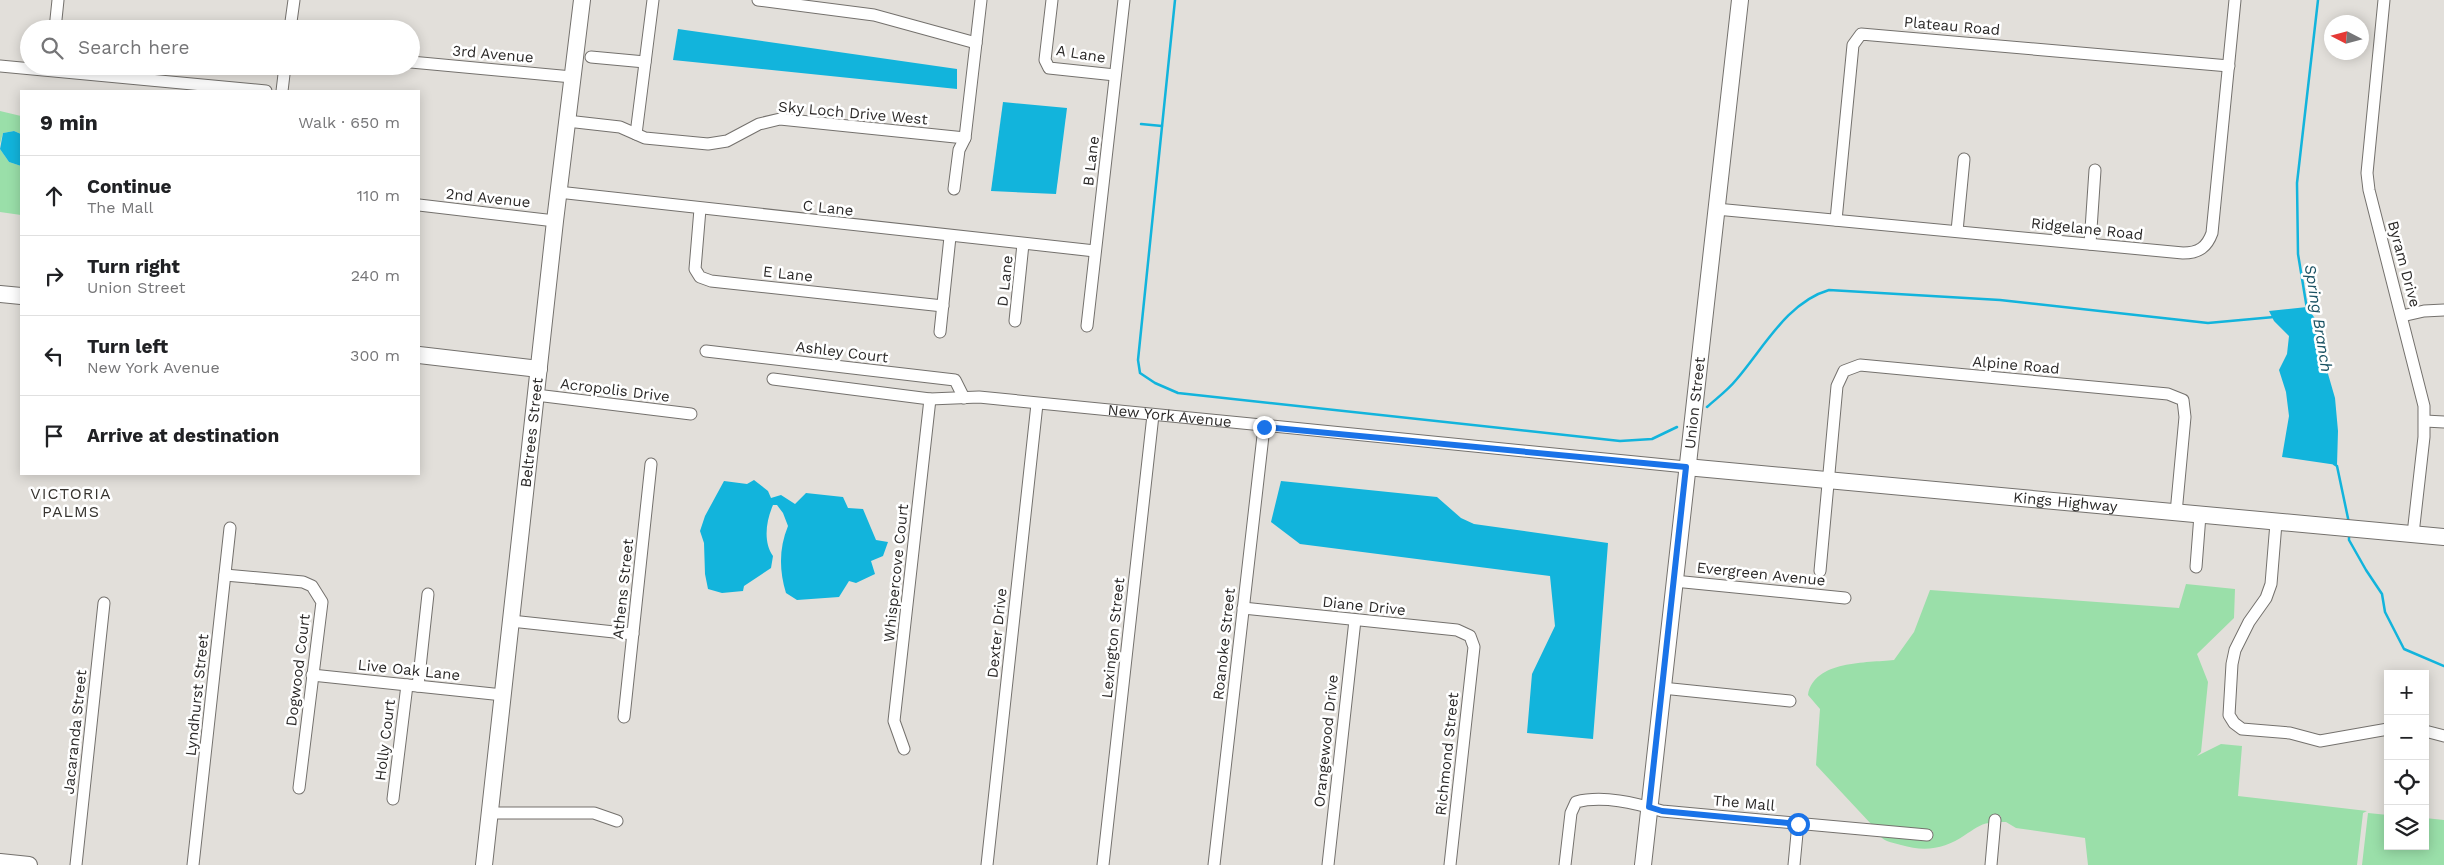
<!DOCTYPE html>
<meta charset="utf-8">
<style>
:root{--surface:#fff;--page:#f6f6f6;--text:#202124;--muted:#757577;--line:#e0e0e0}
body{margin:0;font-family:"Work Sans",sans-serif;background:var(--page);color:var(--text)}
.controls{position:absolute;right:15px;bottom:15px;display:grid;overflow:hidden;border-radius:0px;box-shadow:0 2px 12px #0003}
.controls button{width:45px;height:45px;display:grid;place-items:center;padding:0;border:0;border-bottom:1px solid var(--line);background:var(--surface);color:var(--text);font:25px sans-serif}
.compass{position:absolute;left:2324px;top:15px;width:45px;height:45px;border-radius:50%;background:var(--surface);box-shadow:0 2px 12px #0003;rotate:276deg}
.stop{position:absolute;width:15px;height:15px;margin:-11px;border:4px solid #1a73e8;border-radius:50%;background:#fff}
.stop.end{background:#1a73e8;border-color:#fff;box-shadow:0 1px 5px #0008}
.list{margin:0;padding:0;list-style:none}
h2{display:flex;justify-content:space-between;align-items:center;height:65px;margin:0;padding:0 20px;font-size:21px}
h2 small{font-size:16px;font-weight:400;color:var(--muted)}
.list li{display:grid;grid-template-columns:32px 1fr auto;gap:15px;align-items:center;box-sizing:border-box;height:80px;padding:0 20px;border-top:1px solid var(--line)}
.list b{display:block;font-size:19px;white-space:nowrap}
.list p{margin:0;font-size:16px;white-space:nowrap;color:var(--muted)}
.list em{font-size:16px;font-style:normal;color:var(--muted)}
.icon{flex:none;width:28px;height:28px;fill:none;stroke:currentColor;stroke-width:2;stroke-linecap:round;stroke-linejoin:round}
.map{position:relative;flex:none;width:2444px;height:865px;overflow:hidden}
.search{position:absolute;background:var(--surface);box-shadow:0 2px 12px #0003;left:20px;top:20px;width:400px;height:55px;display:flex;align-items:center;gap:12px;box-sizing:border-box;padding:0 18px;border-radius:28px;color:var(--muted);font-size:19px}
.panel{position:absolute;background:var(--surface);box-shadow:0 2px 12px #0003;left:20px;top:90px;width:400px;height:385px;border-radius:0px}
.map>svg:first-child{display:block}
.green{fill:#9adfa9}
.water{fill:#12b4dc}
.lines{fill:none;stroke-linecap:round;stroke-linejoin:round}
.stream{stroke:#12b4dc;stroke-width:2.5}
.street-casing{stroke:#74716d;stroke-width:13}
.secondary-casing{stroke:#74716d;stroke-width:18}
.street{stroke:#fff;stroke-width:11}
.secondary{stroke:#fff;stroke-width:16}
.route{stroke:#1a73e8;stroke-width:6}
.labels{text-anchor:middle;stroke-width:5;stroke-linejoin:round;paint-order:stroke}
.street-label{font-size:15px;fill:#2a2827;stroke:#fff}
.water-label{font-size:16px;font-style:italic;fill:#1a5263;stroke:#fff}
.neighbourhood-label{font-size:16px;letter-spacing:1px;fill:#36332f;stroke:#fff}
</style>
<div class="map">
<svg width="2444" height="865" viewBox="0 0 2444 865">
<rect width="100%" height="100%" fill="#e2dfda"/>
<g class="green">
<path d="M0,111l21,5v18l-7,-3 -11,2 -3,11z"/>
<path d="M0,149l9,13 12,4v49l-21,-3z"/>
<path d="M2186,584l49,5 -1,29 -37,36 11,28 -7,70 -4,4 24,-12 21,2 -4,50 129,15 -4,2 -6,52h-269l-3,-27 -69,-10 -10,-6h-6l1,-6 -10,-1 -2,8c-9,1 -16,7 -24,12 -20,14 -40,17 -64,10 -7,-2 -16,-3 -21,-9l52,4 1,-9 -61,-6 -56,-60 4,-56 -12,-14c6,-35 59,-32 86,-35l20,-28 16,-42 249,18z"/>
<path d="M2368,813l20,2v31h37v-28l19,2v45h-82z"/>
</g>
<g class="water">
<path d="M678,29l279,40v20l-284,-29z"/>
<path d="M1003,102l64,6 -11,86 -65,-3z"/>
<path d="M14,131l7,3v32l-12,-4 -9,-13 3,-16z"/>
<path d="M2307,307l9,13 8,40 11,38 3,33 -1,34 -55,-8 7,-41 -3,-24 -7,-22 8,-16 2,-18 -15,-15 -5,-10z"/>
<path d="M754,480l14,11 3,7 10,-3 14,9 11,-11 37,4 5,11 15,1 13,31 12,2 -5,14 -12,5 4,13 -19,9 -7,-2 -10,16 -42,3 -11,-7c-7,-23 -7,-45 2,-67l-5,-13 -6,-8h-4c-7,16 -10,37 0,51l-2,12 -27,18 -1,5 -21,2 -14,-4 -3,-15 -1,-31 -4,-12 5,-15 19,-35 23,3z"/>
<path d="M1281,481l156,16 24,21 13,6 134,19 -15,196 -66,-6 5,-59 23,-48 -5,-50 -250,-32 -29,-22z"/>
</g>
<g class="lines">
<g class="stream">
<path d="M1175,0l-37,360 2,13 15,10 23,10 442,48 32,-2 25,-12"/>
<path d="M1141,124l21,2"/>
<path d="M2307,309l-9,-55 -1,-71 21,-183"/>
<path d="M1707,407c10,-9 21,-17 29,-27 27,-31 51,-78 93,-90l171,10 208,23 66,-6"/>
<path d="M2334,464l3,2 12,57"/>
<path d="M2349,534v6l17,30 16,24 3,18 19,37 40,17"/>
</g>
<g class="street-casing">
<g id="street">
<path d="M758,0l116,15 102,28"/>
<path d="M1052,0l-7,60 4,8 66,7"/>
<path d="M2384,0l-17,173 2,17 55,216v31l-11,97"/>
<path d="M55,29l3,-29"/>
<path d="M290,29l4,-29"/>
<path d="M591,57l54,5"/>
<path d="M411,62l161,15"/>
<path d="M0,66l266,25"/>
<path d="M282,91l3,-25"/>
<path d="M567,121l53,6 25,11 63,6 19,-3 32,-17 21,-5 185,19"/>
<path d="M636,134l17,-134"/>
<path d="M954,189l5,-39 6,-12 16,-138"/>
<path d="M558,192l537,59"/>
<path d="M419,205l136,16"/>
<path d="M700,209l-5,60 5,8 11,4 232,25"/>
<path d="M1716,209l467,44c16,0 24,-6 29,-20l23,-233"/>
<path d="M1836,220l17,-175 8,-11 368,32"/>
<path d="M1957,231l7,-72"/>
<path d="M2090,244l5,-74"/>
<path d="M2402,316l22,-5 20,-1"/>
<path d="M1015,321l8,-77"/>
<path d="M1087,326l37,-326"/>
<path d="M940,332l10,-95"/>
<path d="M706,351l249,29 9,18"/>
<path id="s1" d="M773,379l157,20 49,-2 707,70"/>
<path d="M536,395l155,19"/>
<path d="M2425,421l19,1"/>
<path d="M2276,523l-5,61 -5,14 -17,24 -14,28 -3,14 -3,51 5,8 8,6 48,4 30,8 68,-12"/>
<path d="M2196,567l4,-52"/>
<path d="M1820,571l17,-185 7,-15 16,-6 308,29 15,6 2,17 -9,96"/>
<path d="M225,575l78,7 9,4 10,16 -23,186"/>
<path d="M1674,581l171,17"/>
<path d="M1243,608l214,22 13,6 4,11 -24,218"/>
<path d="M511,621l122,13"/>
<path d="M312,675l191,20"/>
<path d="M418,686l10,-92"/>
<path d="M1662,688l128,13"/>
<path d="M624,717l27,-253"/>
<path d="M2425,731l19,5"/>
<path d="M904,749l-10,-28 36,-322"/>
<path d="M393,799l14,-114"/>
<path d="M490,813h104l23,8"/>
<path d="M76,865l28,-262"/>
<path d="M193,865l37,-337"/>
<path d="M987,865l50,-461"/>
<path d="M1103,865l50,-450"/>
<path d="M1214,865l50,-438"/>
<path d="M1328,865l27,-245"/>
<path d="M1565,865l6,-52 5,-11c27,-7 59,1 86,9l265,24"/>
<path d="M1794,865l4,-42"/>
<path d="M1991,865l4,-45"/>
</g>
</g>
<g class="secondary-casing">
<g id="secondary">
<path d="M0,294l21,2"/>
<path d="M419,355l120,14"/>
<path id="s2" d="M1686,467l758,70"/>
<path d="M0,862l29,3"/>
<path id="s3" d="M484,865l71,-644 27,-221"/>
<path id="s4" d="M1643,865l97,-865"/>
</g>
</g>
<use href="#street" class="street"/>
<use href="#secondary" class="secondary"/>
</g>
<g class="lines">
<path class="route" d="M1264,427l422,40 -37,340 13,4 136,13"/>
</g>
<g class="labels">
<g class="street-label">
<text transform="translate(1952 26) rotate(5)" y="5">Plateau Road</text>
<text transform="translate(493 54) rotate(5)" y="5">3rd Avenue</text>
<text transform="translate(1081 54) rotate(9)" y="5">A Lane</text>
<text transform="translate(853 113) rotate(5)" y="5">Sky Loch Drive West</text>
<text transform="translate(1091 161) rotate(-83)" y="5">B Lane</text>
<text transform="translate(488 198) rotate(6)" y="5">2nd Avenue</text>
<text transform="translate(828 208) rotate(6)" y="5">C Lane</text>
<text transform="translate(2087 229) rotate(6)" y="5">Ridgelane Road</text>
<text transform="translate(2404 264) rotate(75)" y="5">Byram Drive</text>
<text transform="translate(788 274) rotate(6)" y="5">E Lane</text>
<text transform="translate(1005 281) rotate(-84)" y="5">D Lane</text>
<text transform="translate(842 352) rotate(7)" y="5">Ashley Court</text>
<text transform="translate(2016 365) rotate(5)" y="5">Alpine Road</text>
<text transform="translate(615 390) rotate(7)" y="5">Acropolis Drive</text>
<text dy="5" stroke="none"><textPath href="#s4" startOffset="465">Union Street</textPath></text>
<text dy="5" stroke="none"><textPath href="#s1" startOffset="399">New York Avenue</textPath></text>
<text dy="5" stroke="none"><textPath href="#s3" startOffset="435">Beltrees Street</textPath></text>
<text dy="5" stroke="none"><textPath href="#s2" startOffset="381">Kings Highway</textPath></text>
<text transform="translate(896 573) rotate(-84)" y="5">Whispercove Court</text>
<text transform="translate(1761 574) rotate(6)" y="5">Evergreen Avenue</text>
<text transform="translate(623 589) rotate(-84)" y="5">Athens Street</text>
<text transform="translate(1364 606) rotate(6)" y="5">Diane Drive</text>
<text transform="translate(997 633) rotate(-84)" y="5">Dexter Drive</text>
<text transform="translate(1113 638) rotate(-84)" y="5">Lexington Street</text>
<text transform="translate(1224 644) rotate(-84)" y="5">Roanoke Street</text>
<text transform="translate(298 670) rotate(-83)" y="5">Dogwood Court</text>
<text transform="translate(409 670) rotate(6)" y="5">Live Oak Lane</text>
<text transform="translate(197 695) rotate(-84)" y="5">Lyndhurst Street</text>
<text transform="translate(75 732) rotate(-84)" y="5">Jacaranda Street</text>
<text transform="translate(385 740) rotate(-83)" y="5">Holly Court</text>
<text transform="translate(1326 741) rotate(-84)" y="5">Orangewood Drive</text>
<text transform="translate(1447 754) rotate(-84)" y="5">Richmond Street</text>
<text transform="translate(1744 803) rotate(5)" y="5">The Mall</text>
</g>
<g class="water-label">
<text transform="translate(2319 318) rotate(81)" y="6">Spring Branch</text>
</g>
<g class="neighbourhood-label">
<text x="71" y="499">VICTORIA<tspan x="71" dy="18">PALMS</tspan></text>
</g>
</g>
</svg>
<div class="controls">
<button>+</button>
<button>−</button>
<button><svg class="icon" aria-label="locate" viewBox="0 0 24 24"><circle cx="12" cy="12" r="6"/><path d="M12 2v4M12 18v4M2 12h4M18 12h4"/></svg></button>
<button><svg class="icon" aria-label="layers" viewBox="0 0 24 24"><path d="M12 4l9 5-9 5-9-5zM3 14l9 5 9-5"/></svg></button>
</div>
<svg class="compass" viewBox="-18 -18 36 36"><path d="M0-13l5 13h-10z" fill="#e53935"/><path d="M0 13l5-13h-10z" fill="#757577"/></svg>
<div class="stop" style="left:1798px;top:824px"></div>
<div class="stop end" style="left:1264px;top:427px"></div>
<div class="search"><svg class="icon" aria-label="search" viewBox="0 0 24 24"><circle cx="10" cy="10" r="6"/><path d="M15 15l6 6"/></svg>Search here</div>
<section class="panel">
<h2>9 min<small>Walk · 650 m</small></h2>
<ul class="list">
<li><svg class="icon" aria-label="ahead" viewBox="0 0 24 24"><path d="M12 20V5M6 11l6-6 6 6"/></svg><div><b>Continue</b><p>The Mall</p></div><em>110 m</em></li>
<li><svg class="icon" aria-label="right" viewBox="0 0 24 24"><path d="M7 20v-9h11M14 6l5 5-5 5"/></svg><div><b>Turn right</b><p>Union Street</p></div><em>240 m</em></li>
<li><svg class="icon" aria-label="left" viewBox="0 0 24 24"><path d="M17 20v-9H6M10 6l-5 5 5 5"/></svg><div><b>Turn left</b><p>New York Avenue</p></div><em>300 m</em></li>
<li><svg class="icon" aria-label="arrive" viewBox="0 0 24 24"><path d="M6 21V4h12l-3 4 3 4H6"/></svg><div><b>Arrive at destination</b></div></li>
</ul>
</section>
</div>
